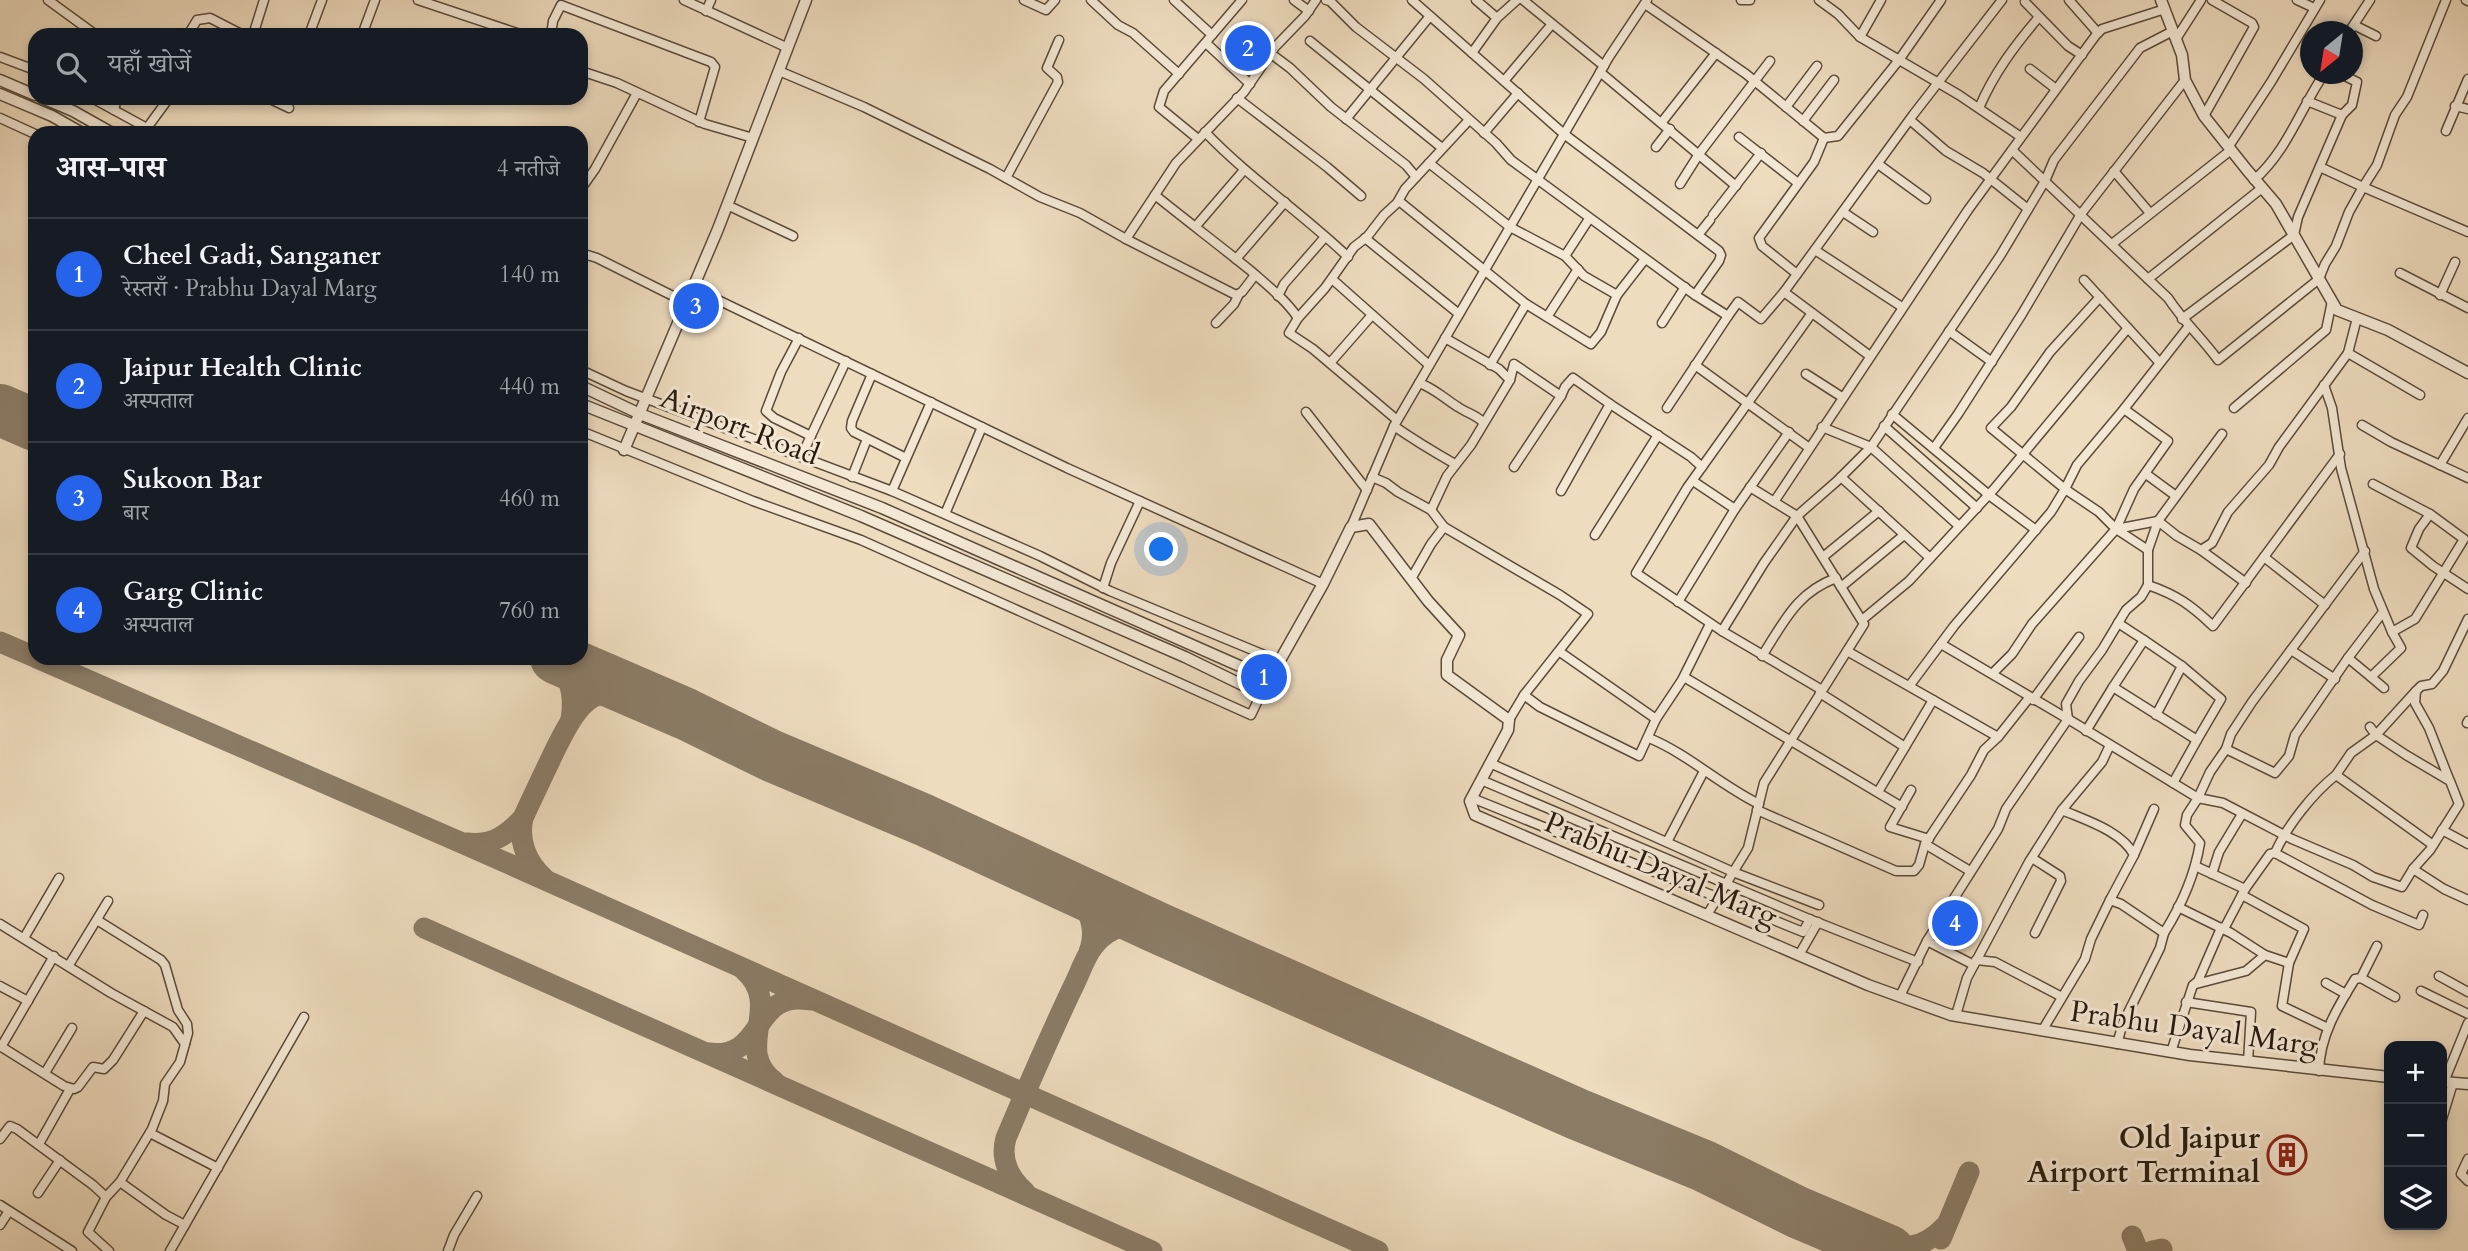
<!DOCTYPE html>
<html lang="hi">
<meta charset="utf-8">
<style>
:root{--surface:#171b24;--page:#242831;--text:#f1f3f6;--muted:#9ea1a6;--line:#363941;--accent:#2563eb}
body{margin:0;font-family:Cardo,"Noto Serif Devanagari",serif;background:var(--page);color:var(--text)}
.controls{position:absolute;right:21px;bottom:21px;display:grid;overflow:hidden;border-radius:14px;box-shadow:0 4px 10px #0003}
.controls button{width:63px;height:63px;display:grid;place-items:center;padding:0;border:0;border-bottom:2px solid var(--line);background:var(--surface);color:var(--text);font:35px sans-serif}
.compass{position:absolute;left:2300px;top:21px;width:63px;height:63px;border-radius:50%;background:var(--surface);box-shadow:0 4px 10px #0003;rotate:210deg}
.you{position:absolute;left:1162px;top:550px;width:24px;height:24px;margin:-18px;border:5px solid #fff;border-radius:50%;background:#1a73e8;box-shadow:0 0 0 10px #1a73e833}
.badge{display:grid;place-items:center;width:46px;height:46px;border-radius:50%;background:var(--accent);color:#fff;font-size:23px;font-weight:700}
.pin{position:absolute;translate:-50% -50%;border:4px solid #fff;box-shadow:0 2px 7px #0006}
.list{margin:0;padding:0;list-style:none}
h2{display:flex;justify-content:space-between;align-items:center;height:91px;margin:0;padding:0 28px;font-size:30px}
h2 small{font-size:23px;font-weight:400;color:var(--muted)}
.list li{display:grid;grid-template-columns:46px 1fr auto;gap:21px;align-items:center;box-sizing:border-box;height:112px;padding:0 28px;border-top:2px solid var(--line)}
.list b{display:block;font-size:26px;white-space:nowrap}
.list p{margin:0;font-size:23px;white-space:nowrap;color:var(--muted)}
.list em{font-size:23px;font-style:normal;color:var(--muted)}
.icon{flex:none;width:38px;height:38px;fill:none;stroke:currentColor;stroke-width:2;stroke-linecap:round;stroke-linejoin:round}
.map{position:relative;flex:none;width:2468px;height:1251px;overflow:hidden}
.search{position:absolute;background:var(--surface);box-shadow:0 4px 10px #0003;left:28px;top:28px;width:560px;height:77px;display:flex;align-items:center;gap:18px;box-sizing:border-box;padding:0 24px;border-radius:21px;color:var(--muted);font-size:26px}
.panel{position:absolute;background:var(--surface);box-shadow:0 4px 10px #0003;left:28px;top:126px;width:560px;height:539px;border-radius:21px}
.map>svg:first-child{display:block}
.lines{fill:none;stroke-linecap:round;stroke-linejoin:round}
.taxiway{stroke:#8b7c66;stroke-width:21}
.runway{stroke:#8b7c66;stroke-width:52}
.minor-casing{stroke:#5a4b3a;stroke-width:11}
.tertiary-casing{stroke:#5a4b3a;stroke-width:13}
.minor{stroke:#f4e8d5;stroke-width:8}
.tertiary{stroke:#f4e8d5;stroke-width:10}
.labels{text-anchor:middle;stroke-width:6;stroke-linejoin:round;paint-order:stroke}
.street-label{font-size:30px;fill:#281b0e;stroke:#f4e8d5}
.poi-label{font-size:30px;font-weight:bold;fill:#281b0e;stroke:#f4e8d5;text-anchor:end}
</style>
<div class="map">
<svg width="2468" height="1251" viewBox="0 0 2468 1251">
<rect width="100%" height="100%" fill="#eedcbf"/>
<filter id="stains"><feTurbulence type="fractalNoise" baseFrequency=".00286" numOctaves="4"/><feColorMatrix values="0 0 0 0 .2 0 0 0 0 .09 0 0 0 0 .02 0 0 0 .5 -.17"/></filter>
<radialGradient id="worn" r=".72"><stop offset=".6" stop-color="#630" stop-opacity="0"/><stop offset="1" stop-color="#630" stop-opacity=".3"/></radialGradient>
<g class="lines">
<g class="taxiway">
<path d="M0,414l35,12"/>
<path d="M0,642l35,15"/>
<path d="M37,658l425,185 916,408"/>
<path d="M551,658c20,15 24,37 20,61"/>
<path d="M467,843c25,3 40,-8 56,-25"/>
<path d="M544,878c-18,-16 -26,-38 -21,-60 11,-24 22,-47 33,-70 25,-50 39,-68 97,-48"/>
<path d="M1052,878c28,14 49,42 37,74"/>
<path d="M424,928l728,323"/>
<path d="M744,970c41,36 -13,79 31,112"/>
<path d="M708,1053c58,8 43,-64 102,-53"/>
<path d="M1025,1192c-16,-14 -25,-33 -19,-54 21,-50 43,-100 66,-149 10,-19 15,-42 34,-55 15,-11 34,-10 52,-6"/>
<path d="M1797,1212c20,10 35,18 45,39"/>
<path d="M2132,1236l6,15"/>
<path d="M1941,1239l28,-67"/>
<path d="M1864,1240c35,11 58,11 81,-14"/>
<path d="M2152,1251l10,-2"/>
</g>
<g class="runway">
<path d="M0,410l35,15"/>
<path d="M556,658l130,56 86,42 152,64 234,108 419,186 127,52 93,46 92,39"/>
</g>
<g class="minor-casing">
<g id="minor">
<path d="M48,0l48,35"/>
<path d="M418,0l105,35"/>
<path d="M684,0l104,48"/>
<path d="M1024,0l22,10 9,-10"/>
<path d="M1091,0l27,25 15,8 46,41"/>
<path d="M1174,0l38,35"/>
<path d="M1294,0l15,11"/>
<path d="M1326,0l4,1 26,26 68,52 72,64 15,17 184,135 24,-34 2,-6 -2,-4 -155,-117 -152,-134"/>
<path d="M1476,0l21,18"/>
<path d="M1523,0l81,66"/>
<path d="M1741,0h9"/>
<path d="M1819,0l19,14 22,23 99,58 62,42"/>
<path d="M2069,0l29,33"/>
<path d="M2297,0l17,8"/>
<path d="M2446,0l-39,97 -12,18 -18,50 -14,22 105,45"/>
<path d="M2466,0l2,1"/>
<path d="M2025,2l43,44 14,9"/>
<path d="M1645,4l101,70 78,64 14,-2 61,-76 42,-60"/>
<path d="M706,11l5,-11"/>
<path d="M2354,25l22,11"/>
<path d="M2349,32l21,-32"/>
<path d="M188,35l9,-15 13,-2 33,17"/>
<path d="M251,35l3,-3 10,-32"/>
<path d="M309,35l13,-35"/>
<path d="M362,35l13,-35"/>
<path d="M551,35l2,-14 8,-16 150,57 4,5 -16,55"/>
<path d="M1860,37l21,-37"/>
<path d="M2176,39l25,-39"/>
<path d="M1310,41l132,107"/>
<path d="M1206,43l44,41"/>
<path d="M1270,53l20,15 41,39 75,58 10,12"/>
<path d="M1472,53l25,-35 20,-18"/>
<path d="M0,57l35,13"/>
<path d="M2030,69l26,20"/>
<path d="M581,71l36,12 88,41 48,14"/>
<path d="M779,71l85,36 126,62 50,28 40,16 46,26 50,-76 68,-71 31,-45 30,-31 11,-16"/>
<path d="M1600,72l136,114"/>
<path d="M2341,74l16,8 -5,23 -10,10"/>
<path d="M1504,81l48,-57"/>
<path d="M92,98l64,35"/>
<path d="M268,98l21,10"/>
<path d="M1237,98l90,69 34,29"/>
<path d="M2455,106l13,3"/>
<path d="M1786,107l31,-41"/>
<path d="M1979,108c15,-35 36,-63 60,-91"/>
<path d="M114,110l3,-12"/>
<path d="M2204,116l50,-89 -2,-4 -40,-23"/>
<path d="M0,118l35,16"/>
<path d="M1346,119l84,-103"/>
<path d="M1910,120l36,31 37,22 45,36"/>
<path d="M1803,121l31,-41"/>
<path d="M1662,122l54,-69"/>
<path d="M147,128l22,-30"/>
<path d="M2446,131l22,-52"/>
<path d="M1205,132c44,46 97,81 143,125"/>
<path d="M1484,133l34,-40"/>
<path d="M1739,137l59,46"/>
<path d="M1198,139l-39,-32 5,-16 78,-91"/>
<path d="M2229,146l42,-64 49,-82"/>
<path d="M1656,147l14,-18"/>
<path d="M2012,150l156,148c15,23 34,40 50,62l101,-81 6,-15 11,-18 13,-34 14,-25 -43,-20"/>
<path d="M1429,163l81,64 55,29 19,20 33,19"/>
<path d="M1878,164l48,35"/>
<path d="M2114,171l36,42"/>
<path d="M1006,178l52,-96 -1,-5 -10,-9 12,-28"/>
<path d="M2254,180c33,-29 47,-72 70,-106"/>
<path d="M1680,184l19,-30 71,-93"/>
<path d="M583,186l12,-17 42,-76"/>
<path d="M1155,195c32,26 64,50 96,76 16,14 35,29 47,47"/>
<path d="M1399,201l127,103 65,40 10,-12 16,-37 28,-36"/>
<path d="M727,205l66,31"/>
<path d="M1843,212l30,20"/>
<path d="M1713,215l48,-62"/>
<path d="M1196,226l48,-56"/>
<path d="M1698,235l12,-15"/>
<path d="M1365,238l94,76"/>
<path d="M1126,239l110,56 6,-3 13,-17"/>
<path d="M2112,244l119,-94"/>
<path d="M1815,250l87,57"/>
<path d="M581,253l16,5 90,45"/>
<path d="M1565,256l24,-37"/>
<path d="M1236,259l49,-57"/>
<path d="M2400,273l68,35"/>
<path d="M1797,274l-35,-28 -3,-8 55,-76 10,-24"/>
<path d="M1332,279l97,86"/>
<path d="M2148,279l114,-91"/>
<path d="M2084,280l75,82"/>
<path d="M693,288l374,180 256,116"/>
<path d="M2440,295l15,-33"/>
<path d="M1278,296l6,-12 41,-47"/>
<path d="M2100,297l-50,55 -39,55 -20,21 74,61 12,-24 47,-56 65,-83"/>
<path d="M1812,313l-125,175 -51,85 86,58 42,-68 33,-47 40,-35 34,-34 129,-191 45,-75 9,-21 86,-112 33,-17"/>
<path d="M1728,316l10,-14 23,17 23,-27"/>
<path d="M1547,317l31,-48"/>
<path d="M2182,319l112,-84 4,-18 44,-102 -35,-14"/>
<path d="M1216,323l18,-19 5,-10"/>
<path d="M1662,323l23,-36"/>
<path d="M1949,331l43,31"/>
<path d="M799,338l-18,34 -15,39 8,7 37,18"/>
<path d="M1445,338l54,31 11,11"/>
<path d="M2348,353l72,42"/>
<path d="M1870,356l-86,-64 129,-177 89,-115"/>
<path d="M1330,363l42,-48"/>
<path d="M1490,365l36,-61"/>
<path d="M1695,365l113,82"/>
<path d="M581,370l45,21 266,100 148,65 70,35 169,70"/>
<path d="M872,374l-20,47 -1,7 3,4 52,26"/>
<path d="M1806,374l36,23"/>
<path d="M1419,383c15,5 26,16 39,24 9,6 18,8 25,15"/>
<path d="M2324,385l8,23 9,60 33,121 18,43 9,16 -30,29 -23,-19 -53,77 -6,21 -14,17 -49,-24 -16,23 -12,26 25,5 69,36 61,26 20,12 29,10 11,-18 17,-19 29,-46 -9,-23 -44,-26 -30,-20 -6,-8"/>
<path d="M1667,408l61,-92 -33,-21"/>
<path d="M2234,408l92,-78 6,-29"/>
<path d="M1306,412l61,78"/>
<path d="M1892,414l97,81 47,35"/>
<path d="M1397,420l-84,-71 -24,-16 9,-15 27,-30 29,-41 13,-10 17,-22 13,-12 8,-14 64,-69"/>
<path d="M2362,425l29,17 77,36"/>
<path d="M1394,426c20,14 40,26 61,38"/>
<path d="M1884,426l93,82"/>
<path d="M1822,427l49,20 88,79"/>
<path d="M581,431l172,70 108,39 390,175 10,-21"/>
<path d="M1934,448l24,-34 64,-100 59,-100 104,-134"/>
<path d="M801,457l45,-96"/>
<path d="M2440,465l28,-47"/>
<path d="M1514,467l47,-71"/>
<path d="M2146,474l30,22"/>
<path d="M852,477l15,-38"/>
<path d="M1372,477l14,6 12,9 33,18 13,17 -13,17 -20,35"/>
<path d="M1841,477l89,81"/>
<path d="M1693,481l42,28"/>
<path d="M2373,484l57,30 -11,15 -8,19 22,18 35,23"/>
<path d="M892,491l39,-89"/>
<path d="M1561,491l49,-87"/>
<path d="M1774,502l194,-292 128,-175 6,-6 63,-20"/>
<path d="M1431,510l16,-34 24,-31 39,-65 4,-16 47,32 4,-9 8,-9 37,26 81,53 11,10"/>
<path d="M945,514l37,-87"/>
<path d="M2158,521l19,15 24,14 11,-7 16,-31 41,-47 10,-18 69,-94 9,-35"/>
<path d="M1351,527l43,-101 215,-369 38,-57"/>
<path d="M1444,527l116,68 28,19 -64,81"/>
<path d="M2116,529l18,-40 34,-48 -44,-32"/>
<path d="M2116,529l42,-8"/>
<path d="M1595,535l63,-100"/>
<path d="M2148,550l10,-29 64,-87"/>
<path d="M2201,550l45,33"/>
<path d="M1823,557l56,-46"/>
<path d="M2264,557l61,48"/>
<path d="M2148,585c29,10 43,20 65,41l127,-172"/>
<path d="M1841,587l63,-52"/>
<path d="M1103,588l8,-25 29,-62"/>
<path d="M1678,602l57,-93 54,-77"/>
<path d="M1862,620l47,-39 85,-92 134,-161"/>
<path d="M2118,623l26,17 -31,47 84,53 -24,43"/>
<path d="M1722,631l100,59"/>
<path d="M2392,632l23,-13 49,-80 -34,-25"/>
<path d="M2144,640l38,26 39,33 -24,41"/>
<path d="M1941,644l127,75"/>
<path d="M2291,650l44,29"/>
<path d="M1847,651l151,86 31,-39"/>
<path d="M1560,652l96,67"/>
<path d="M1762,656c22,-34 34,-63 74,-78"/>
<path d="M2348,658l35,-46"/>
<path d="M1684,677l218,130"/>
<path d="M2371,677l13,11"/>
<path d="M1910,685l44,-59 97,-114 14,-23 34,23 17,17 -84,95 -20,30 -19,19"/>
<path d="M1820,693l85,54 -27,45"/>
<path d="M2033,700l46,-63"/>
<path d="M2156,715l26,-49"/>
<path d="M2068,719l-2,-15 13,-23 23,-31 24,-40 15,-13 7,-12v-35l-32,-21"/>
<path d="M1509,720l15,-25 16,12 99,49 17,-37 26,-39 28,-56"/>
<path d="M2467,723l1,-2"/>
<path d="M2086,731l27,-44"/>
<path d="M1649,738c39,16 71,47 110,66"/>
<path d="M2110,745l-8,17 -40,48c23,10 60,21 72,45l-24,45"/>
<path d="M1905,747l28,-47"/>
<path d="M2226,749l5,-15 21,-32 113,-151"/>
<path d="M1490,763l243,109 86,33"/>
<path d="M2336,775l15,-22 25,-18 40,-44"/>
<path d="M2449,779l-20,-51 -14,-25 1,-12 5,-5 11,-2 11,-13 25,-52"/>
<path d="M1481,780l328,139 109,43"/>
<path d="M1911,790l-21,37 39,12"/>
<path d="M1472,798l331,134 7,-13"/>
<path d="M1757,810l139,61h18l5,-6 6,-21 46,-69 13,-25 14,-13"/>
<path d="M2442,830l26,14"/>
<path d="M1667,842l37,-71"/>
<path d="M1925,844l45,27"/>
<path d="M2275,853c12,-27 38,-60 61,-78l97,70"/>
<path d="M2134,855l20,-46"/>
<path d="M2032,858l28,18 1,5 -26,52"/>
<path d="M2195,866l50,23"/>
<path d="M2413,869l31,20 24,11"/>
<path d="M2212,874l7,-22 23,-38"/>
<path d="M2242,895l62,34 -15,34 -7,43 46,22"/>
<path d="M2178,907l53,26 34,22"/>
<path d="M1707,915l41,-67 16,-65 100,-159 -67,-108 -47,-29"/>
<path d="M97,920l64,40 4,5 13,45 9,14 1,9 -3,11"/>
<path d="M0,924l111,69 62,34 12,17 -5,18 -15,22 -2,17 -11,28 -32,53 46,33 19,10"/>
<path d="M24,938l35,-60"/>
<path d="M1927,941l47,24"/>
<path d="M1799,955l19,-33"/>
<path d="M1976,960l19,2 67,35"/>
<path d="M69,965l39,-64"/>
<path d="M2439,976l29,16"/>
<path d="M2361,978l34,19"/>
<path d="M2326,983l20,11"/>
<path d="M2196,984l50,-13 19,-16 24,8"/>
<path d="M0,986l28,15"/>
<path d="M2421,991l47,23"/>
<path d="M1900,996l27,-55 71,-112 8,-20 62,-90 130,79 -11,17 -2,10 15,18c-5,31 -19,63 -36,90l-43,-29 -11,-4 -19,39 -6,20 -43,72"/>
<path d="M2186,1002l65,10 -3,50"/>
<path d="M1956,1015l11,-37 62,-116 33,-52"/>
<path d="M2117,1044l6,-21 37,-75 4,-15"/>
<path d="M0,1046l64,40 10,3 4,-2 15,-20 11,2 9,-9 31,-49"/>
<path d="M1,1047l53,-91"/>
<path d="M2171,1052l22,-67 5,-4 23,-53 4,-1 20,-38 25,-35 5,-1 97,52 47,20 4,-10"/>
<path d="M2319,1071c1,-35 18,-63 36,-92l6,-1 16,-32"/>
<path d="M45,1073l27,-45"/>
<path d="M2444,1082l24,-59"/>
<path d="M2442,1119l11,-36"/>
<path d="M150,1133l68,35"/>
<path d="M0,1139l10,-13 7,3 76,56 13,12 -18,35 21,19"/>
<path d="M39,1144l31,-55"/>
<path d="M2468,1159l-7,15 7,7"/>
<path d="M38,1193l22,-33"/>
<path d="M106,1197l14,-15"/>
<path d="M0,1205l72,46"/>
<path d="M0,1225l9,-14"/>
<path d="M170,1251l134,-234"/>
<path d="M448,1251l6,-16 23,-39"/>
</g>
</g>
<g class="tertiary-casing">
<g id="tertiary">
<path d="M2161,0l21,55 3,25 19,36 43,54 29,34 61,106 51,20 80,43"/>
<path d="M0,80l35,15"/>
<path d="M0,94l52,22 30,17"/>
<path d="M42,98l31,13 39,22"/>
<path d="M581,386l59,28 242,94 387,171"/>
<path d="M581,404l280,112 324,141 76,37 62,-110 28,-57 18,-3 59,77 31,34 -12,25v15l62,45 -1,10 -38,71 5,14 393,170 83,30 239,40 199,22"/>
<path d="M624,450l94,-221 88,-229"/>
<path d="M2442,1082l26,2"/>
</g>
</g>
<use href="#minor" class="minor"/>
<use href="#tertiary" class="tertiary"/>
</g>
<defs>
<g id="building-ring" transform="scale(2.0125)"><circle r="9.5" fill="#f4e8d5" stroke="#8f2418" stroke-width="1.5"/><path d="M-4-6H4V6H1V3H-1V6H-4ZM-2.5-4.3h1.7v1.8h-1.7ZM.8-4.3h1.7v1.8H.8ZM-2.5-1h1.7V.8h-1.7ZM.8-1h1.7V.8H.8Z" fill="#8f2418"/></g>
</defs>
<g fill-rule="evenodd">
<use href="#building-ring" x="2287" y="1155"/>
</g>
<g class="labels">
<g class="street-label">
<text transform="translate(740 426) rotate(21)" y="10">Airport Road</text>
<text transform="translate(1661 869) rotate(23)" y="10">Prabhu Dayal Marg</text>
<text transform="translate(2194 1028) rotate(8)" y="10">Prabhu Dayal Marg</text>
</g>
<g class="poi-label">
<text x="2260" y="1148">Old Jaipur<tspan x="2260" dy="34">Airport Terminal</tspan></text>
</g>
</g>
<rect width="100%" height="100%" filter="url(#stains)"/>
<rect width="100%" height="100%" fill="url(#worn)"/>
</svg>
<div class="controls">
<button>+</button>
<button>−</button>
<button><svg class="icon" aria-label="layers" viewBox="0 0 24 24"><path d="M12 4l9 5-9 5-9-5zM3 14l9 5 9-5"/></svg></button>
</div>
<svg class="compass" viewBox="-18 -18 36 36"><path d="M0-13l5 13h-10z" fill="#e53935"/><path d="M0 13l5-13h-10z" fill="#9ea1a6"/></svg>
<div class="you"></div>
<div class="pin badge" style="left:1264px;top:677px">1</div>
<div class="pin badge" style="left:1248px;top:48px">2</div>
<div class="pin badge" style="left:696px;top:306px">3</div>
<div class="pin badge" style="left:1955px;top:923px">4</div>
<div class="search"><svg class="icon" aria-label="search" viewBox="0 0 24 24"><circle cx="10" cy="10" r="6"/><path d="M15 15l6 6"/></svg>यहाँ खोजें</div>
<section class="panel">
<h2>आस-पास<small>4 नतीजे</small></h2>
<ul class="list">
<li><span class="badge">1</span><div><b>Cheel Gadi, Sanganer</b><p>रेस्तराँ · Prabhu Dayal Marg</p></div><em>140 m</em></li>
<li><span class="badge">2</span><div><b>Jaipur Health Clinic</b><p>अस्पताल</p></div><em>440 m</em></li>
<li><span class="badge">3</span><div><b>Sukoon Bar</b><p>बार</p></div><em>460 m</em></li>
<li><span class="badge">4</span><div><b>Garg Clinic</b><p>अस्पताल</p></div><em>760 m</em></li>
</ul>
</section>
</div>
